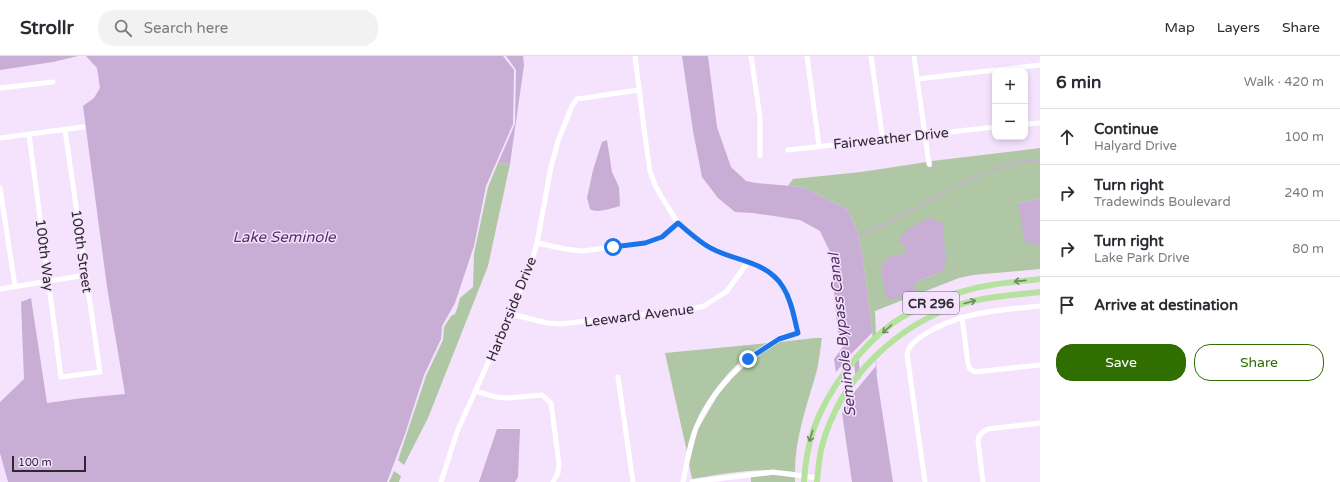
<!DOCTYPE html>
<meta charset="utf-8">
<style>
:root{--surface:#fff;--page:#f2f2f3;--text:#2b2b33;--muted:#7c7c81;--line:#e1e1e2;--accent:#306e00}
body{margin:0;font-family:"Varela Round",sans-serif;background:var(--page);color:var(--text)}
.controls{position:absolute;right:12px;top:12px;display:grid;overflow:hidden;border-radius:8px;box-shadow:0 2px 6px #0003}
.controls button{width:36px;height:36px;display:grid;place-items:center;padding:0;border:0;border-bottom:1px solid var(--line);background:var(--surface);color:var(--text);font:20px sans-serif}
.scale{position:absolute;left:12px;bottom:10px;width:74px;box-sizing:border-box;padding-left:4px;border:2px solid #2d2730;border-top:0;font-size:11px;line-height:14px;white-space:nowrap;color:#2d2730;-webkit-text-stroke:3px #f5e3fd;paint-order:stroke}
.stop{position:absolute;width:12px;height:12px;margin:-9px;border:3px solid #1a73e8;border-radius:50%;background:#fff}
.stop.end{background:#1a73e8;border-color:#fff;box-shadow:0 1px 4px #0008}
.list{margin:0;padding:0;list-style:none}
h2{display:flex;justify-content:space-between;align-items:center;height:52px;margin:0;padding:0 16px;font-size:17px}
h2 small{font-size:13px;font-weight:400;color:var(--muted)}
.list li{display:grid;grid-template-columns:26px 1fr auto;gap:12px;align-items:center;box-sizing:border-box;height:56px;padding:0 16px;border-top:1px solid var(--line)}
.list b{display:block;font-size:15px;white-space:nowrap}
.list p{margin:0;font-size:13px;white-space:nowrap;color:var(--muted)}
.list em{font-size:13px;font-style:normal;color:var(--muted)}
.actions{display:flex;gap:8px;padding:12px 16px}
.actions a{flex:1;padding:9px 0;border:1px solid var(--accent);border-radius:16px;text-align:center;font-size:14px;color:var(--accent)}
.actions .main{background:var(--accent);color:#fff}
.icon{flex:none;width:22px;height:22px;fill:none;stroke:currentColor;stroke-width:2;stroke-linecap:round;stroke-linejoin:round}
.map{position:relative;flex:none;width:1040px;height:426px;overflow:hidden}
header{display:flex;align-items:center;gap:24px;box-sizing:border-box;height:56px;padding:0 20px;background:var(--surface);border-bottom:1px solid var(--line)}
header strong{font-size:19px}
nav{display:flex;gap:22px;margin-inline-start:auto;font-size:14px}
.search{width:280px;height:36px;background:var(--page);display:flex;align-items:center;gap:10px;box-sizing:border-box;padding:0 14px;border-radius:16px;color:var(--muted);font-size:15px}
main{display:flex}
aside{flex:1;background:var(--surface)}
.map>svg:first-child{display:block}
.green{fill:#afc7a5;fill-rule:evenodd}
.water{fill:#c8add5}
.pier{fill:#f5e3fd}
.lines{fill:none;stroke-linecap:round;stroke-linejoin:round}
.stream{stroke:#c8add5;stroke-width:1.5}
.canal{stroke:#c8add5;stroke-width:5}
.minor{stroke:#fff;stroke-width:5}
.major{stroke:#b5e39e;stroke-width:6}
.oneway{stroke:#718567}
.route{stroke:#1a73e8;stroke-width:5}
.labels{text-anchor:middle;stroke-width:3;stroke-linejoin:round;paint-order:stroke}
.shield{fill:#f5e3fd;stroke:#695f6e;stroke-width:1}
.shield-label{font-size:13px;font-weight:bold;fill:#2d2730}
.street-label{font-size:14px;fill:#2d2730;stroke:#f5e3fd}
.water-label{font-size:15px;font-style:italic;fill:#532f62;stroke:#f5e3fd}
</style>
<header>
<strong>Strollr</strong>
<div class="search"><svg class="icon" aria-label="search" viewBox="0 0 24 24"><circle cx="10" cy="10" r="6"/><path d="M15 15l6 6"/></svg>Search here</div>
<nav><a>Map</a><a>Layers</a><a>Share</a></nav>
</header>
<main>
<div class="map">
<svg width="1040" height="426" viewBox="0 0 1040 426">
<rect width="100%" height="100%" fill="#f5e3fd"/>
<g class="green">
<path d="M1040,92v51l-22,4 19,42 3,-1v25l-67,6 -14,3 -84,33 1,24 -3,2 -11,-85 -7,-27 -8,-16 -44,-22 -15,-1 5,-7 68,-7 66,-10 1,5h4v-6zM903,188l37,28 -26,11 -31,-21 7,-5 14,-3 3,-3z"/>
<path d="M498,107l12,1 -22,102 -60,152 -24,47 -6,-5 28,-84 17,-36 1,-13 7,-11 4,-2 2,-5 3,-11 13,-11 1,-33 14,-67z"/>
<path d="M822,281c-2,14 -3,28 -7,40 -9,31 -20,62 -20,95 -34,-5 -69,1 -103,7l-3,-15 9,-35 20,-34 15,-18 16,-15 31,-20 43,-5z"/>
<path d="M768,287c-7,4 -14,8 -21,13 -29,23 -53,60 -60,96l-22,-99z"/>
<path d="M394,415l7,5 -2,6h-10z"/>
<path d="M773,419l22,2v5h-44v-5z"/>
</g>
<g class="water">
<path d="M0,0h78l-25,6 -53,8z"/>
<path d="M86,0h417l11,14 -1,54 -27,62 -12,60 -19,57 -13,23 -1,13 -17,36 -19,59 -18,48h-379l-8,-29v-51l24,-23 -3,-77 10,-4 16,105 36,-5 42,-4 -18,-107 -24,-181 11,-8 6,-10 -3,-20z"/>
<path d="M506,0h17l1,9 -14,99 -12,-1 17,-39 1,-54z"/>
<path d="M682,0h26l9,71 14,40 15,14 10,2 47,4 44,22 8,16 7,27 11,85 -36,42 -3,-20 11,-15 -1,-11 -6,1 -8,-82 -10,-21 -20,-11 -47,-7 -18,-1 -17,-14 -16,-21 -9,-46z"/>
<path d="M607,84l5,32 7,15 1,19c-9,2 -22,8 -30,3l-3,-11 6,-28 9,-28z"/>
<path d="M1040,143v45l-3,1 -12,-3 -7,-39z"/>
<path d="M929,162l14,5 3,42 -6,7 -26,11 1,8 -19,8 -8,1c-4,-12 -8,-26 -5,-38l7,-6 14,-2 2,-3 -3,-7 -5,-3 10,-12z"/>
<path d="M876,303l1,19 16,104h-41l-11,-76z"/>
<path d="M497,373h23l-2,48 -3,5h-36z"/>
</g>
<g class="pier">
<path d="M872,277l1,8 -37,40 -2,-6 2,-3 15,-18z"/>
<path d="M875,302l1,8 -24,29 -12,22 -1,-11z"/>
</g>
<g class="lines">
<path class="stream" d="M856,179l13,-3c22,-11 44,-22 65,-34 33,-17 68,-37 106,-38"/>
<path class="canal" d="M856,301l2,20"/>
<g class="minor">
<path d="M635,0l9,73 6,42 5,14 6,11 17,27 25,21 21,10 35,12 15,10 9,11 8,16 7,30c-7,2 -15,3 -21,7 -34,19 -66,51 -81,88 -7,17 -9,36 -13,54"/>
<path d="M751,0l9,61v39"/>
<path d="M807,0l12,90"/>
<path d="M871,0l12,85"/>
<path d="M914,0l15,108"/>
<path d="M917,23l123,-14"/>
<path d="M0,32l53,-6"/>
<path d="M1025,68l15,-1"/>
<path d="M29,78l32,243 39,-5 -35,-242"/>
<path d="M0,82l83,-11"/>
<path d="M788,94l207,-23"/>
<path d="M0,132l15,98"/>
<path d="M537,187l28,6 17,2 63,-8 17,-6 16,-14"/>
<path d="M0,233l86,-14"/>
<path d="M511,258l36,9 14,1 135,-16 8,-2 23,-15 21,-29"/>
<path d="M962,261l6,47 2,5 5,3 65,-7"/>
<path d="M618,321l15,105"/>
<path d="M475,335l21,6 11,1 35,-3 9,8 8,61 -1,9 -5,9"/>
<path d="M441,426l16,-50 73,-163 7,-26 14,-76 7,-26 14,-35 5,-7 62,-9"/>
<path d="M692,426l81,-10 45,6"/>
<path d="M925,426l-18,-128c2,-9 7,-12 15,-18 36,-24 77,-26 118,-30"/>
<path d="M983,426l-5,-41c1,-7 4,-9 10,-12l52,-6"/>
</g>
<g class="major">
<path d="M804,426c1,-18 4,-37 10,-54 13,-37 47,-82 79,-105 22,-15 49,-26 75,-33 23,-7 48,-8 72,-11"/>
<path d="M817,426c1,-12 2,-25 5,-36 18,-68 76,-123 143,-143 24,-7 50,-8 75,-11"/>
</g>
</g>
<defs><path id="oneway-shaft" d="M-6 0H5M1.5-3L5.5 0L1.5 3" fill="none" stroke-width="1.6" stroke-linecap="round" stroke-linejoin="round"/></defs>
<g class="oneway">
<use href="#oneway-shaft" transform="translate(1020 225) rotate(174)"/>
<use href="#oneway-shaft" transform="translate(970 246) rotate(-15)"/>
<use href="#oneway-shaft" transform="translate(887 273) rotate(138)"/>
<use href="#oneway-shaft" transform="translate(811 380) rotate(107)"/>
</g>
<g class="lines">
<path class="route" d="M613,191l32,-4 17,-6 16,-14c8,7 17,15 26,21 25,18 61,14 79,43 9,14 11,31 15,46l-19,6 -31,20"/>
</g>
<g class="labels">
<rect class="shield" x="903" y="236" width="56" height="22" rx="3"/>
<g class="shield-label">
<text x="931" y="252">CR 296</text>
</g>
<g class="street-label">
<text transform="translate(891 82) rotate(-6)" y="5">Fairweather Drive</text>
<text transform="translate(82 195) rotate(82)" y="5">100th Street</text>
<text transform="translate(45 199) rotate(83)" y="5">100th Way</text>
<text transform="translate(511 253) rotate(-68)" y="5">Harborside Drive</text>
<text transform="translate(639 259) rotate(-7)" y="5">Leeward Avenue</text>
</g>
<g class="water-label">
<text x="284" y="186">Lake Seminole</text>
<text transform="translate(842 279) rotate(-96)" y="5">Seminole Bypass Canal</text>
</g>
</g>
</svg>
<div class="controls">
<button>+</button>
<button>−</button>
</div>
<div class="scale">100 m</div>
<div class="stop" style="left:613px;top:191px"></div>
<div class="stop end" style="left:748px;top:303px"></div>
</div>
<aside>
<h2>6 min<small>Walk · 420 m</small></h2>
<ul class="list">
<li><svg class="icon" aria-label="ahead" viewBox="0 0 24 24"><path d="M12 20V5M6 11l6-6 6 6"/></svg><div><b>Continue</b><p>Halyard Drive</p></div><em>100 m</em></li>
<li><svg class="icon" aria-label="right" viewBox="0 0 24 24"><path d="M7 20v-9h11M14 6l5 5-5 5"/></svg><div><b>Turn right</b><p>Tradewinds Boulevard</p></div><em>240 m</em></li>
<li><svg class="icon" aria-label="right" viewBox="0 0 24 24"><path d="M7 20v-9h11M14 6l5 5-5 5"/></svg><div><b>Turn right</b><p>Lake Park Drive</p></div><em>80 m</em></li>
<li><svg class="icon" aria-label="arrive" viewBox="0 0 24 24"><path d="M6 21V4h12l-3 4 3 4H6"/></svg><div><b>Arrive at destination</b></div></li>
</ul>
<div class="actions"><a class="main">Save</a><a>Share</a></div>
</aside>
</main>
